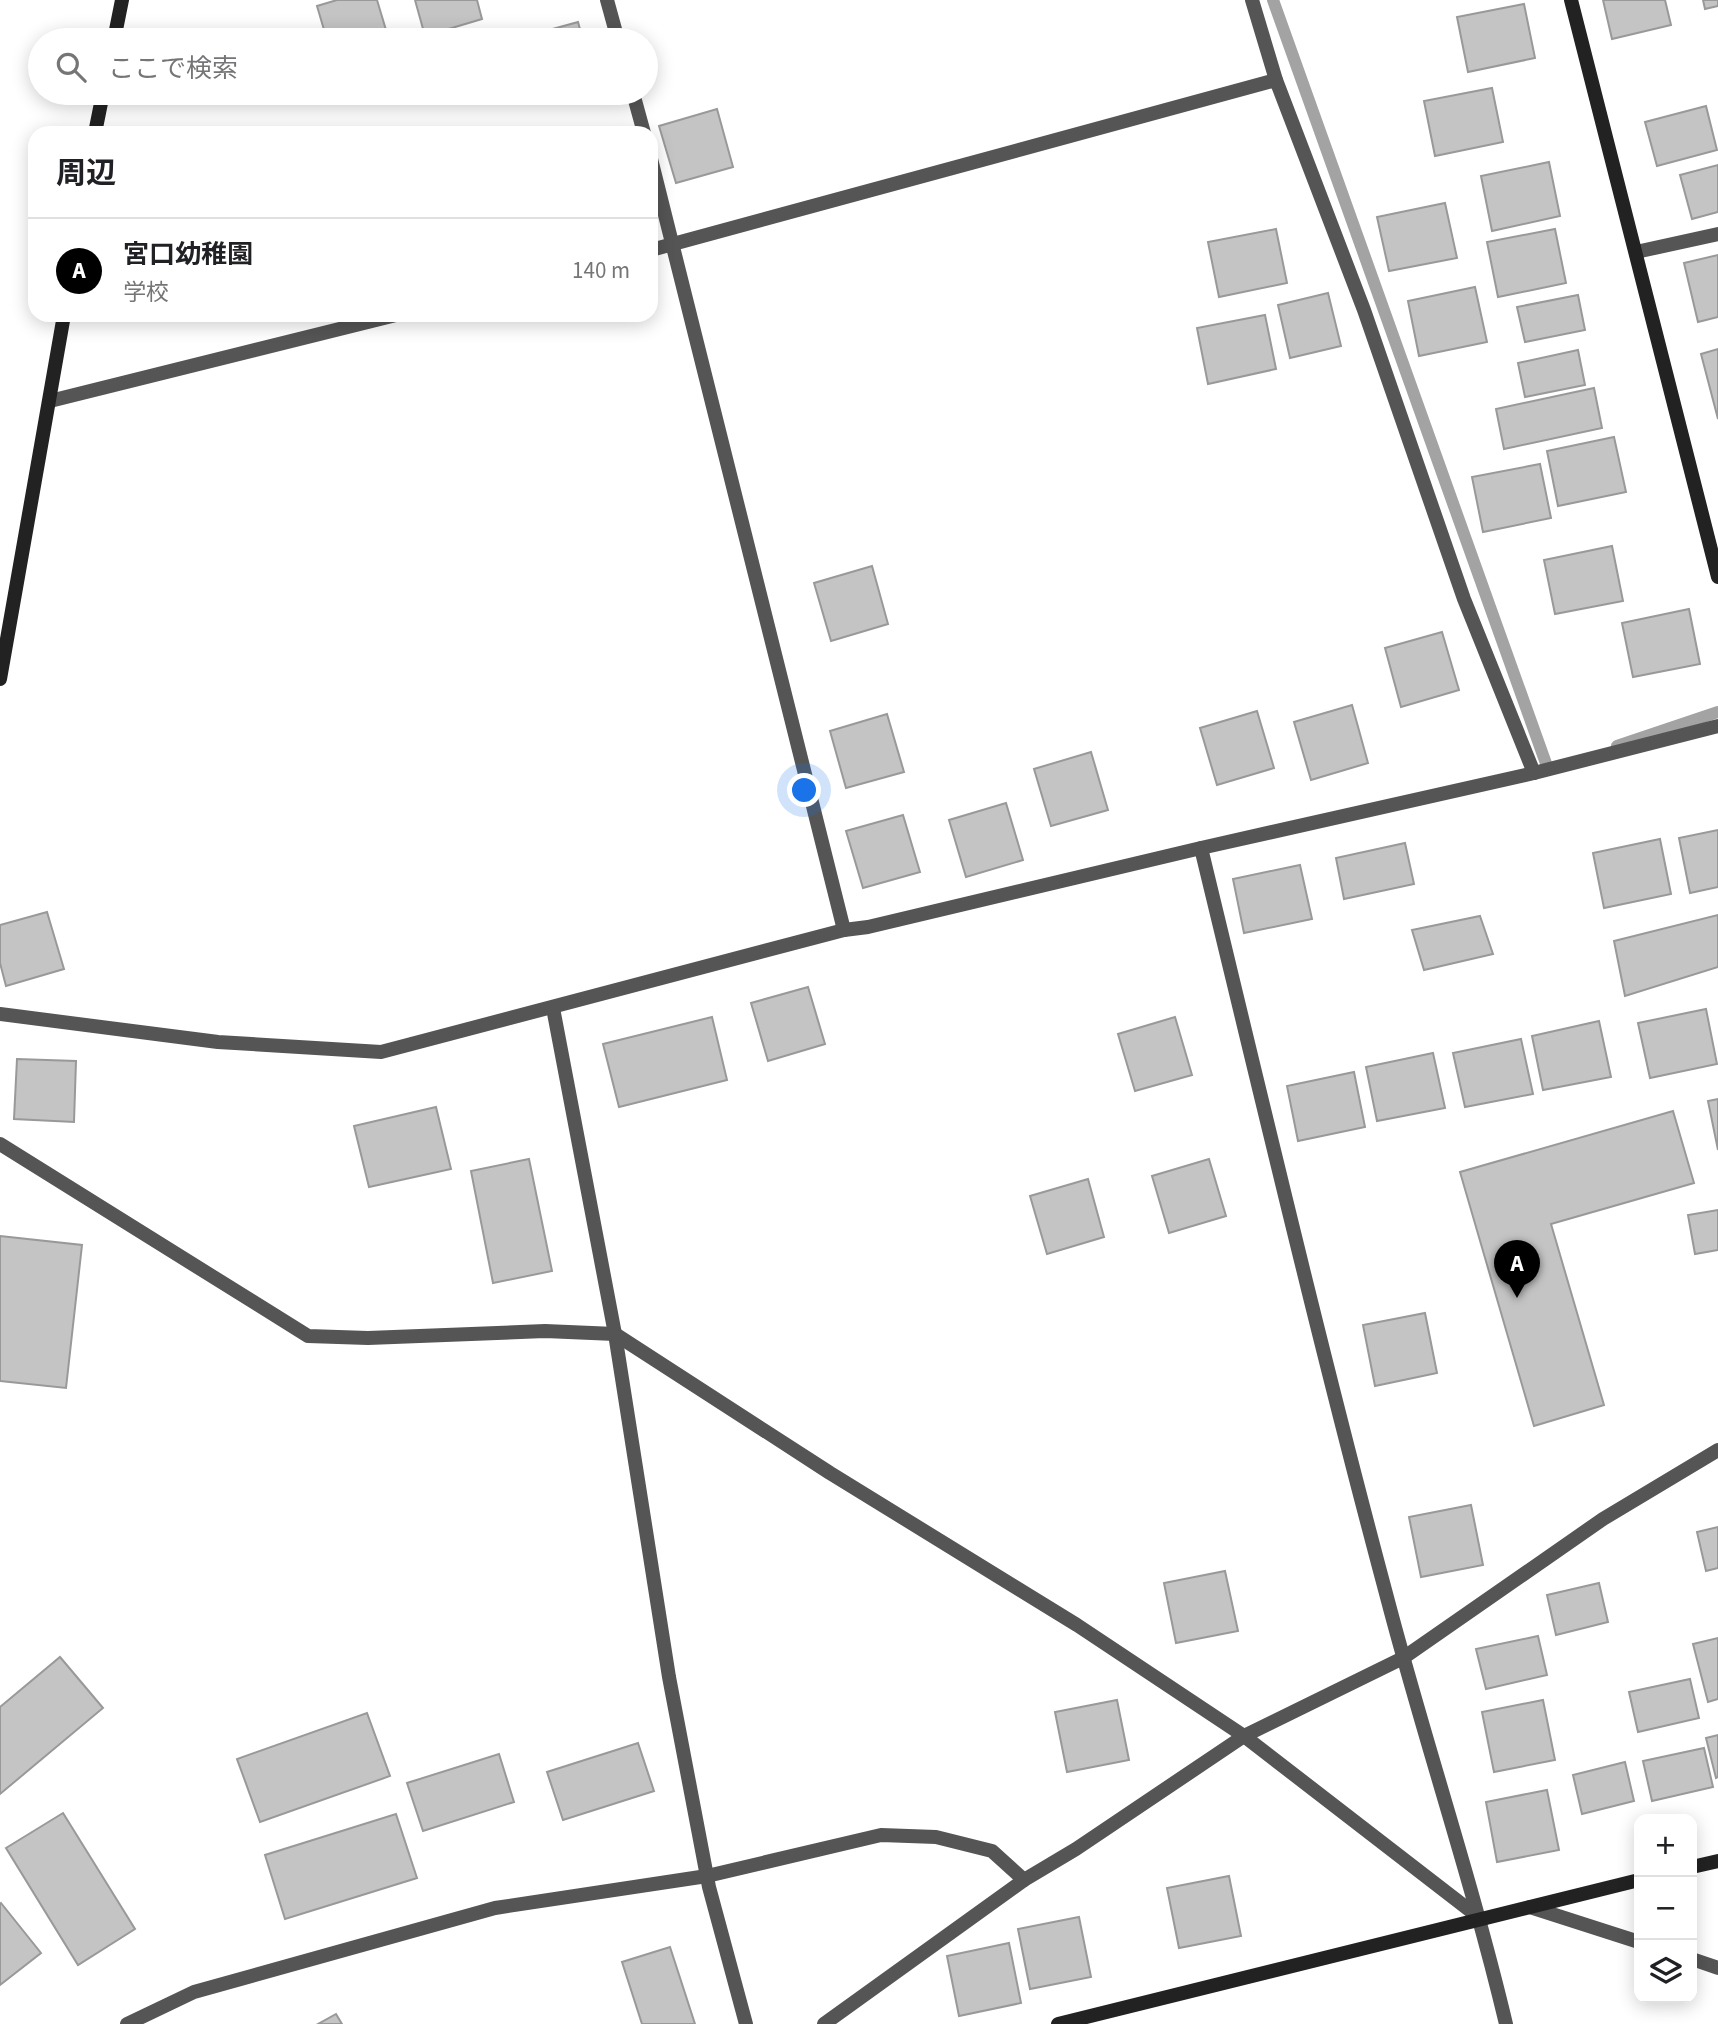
<!DOCTYPE html>
<html lang="ja">
<meta charset="utf-8">
<style>
:root{--surface:#fff;--page:#f6f6f6;--text:#202124;--muted:#757577;--line:#e0e0e0;--accent:#000}
body{margin:0;font-family:"Source Sans 3","Noto Sans JP",sans-serif;background:var(--page);color:var(--text)}
.controls{position:absolute;right:21px;bottom:21px;display:grid;overflow:hidden;border-radius:14px;box-shadow:0 4px 18px #0003}
.controls button{width:63px;height:63px;display:grid;place-items:center;padding:0;border:0;border-bottom:2px solid var(--line);background:var(--surface);color:var(--text);font:35px sans-serif}
.you{position:absolute;left:805px;top:791px;width:24px;height:24px;margin:-18px;border:5px solid #fff;border-radius:50%;background:#1a73e8;box-shadow:0 0 0 10px #1a73e833}
.badge{display:grid;place-items:center;width:46px;height:46px;border-radius:50%;background:var(--accent);color:#fff;font-size:23px;font-weight:700}
.pin{position:absolute;translate:-50% -58px;filter:drop-shadow(0 2px 4px #0008)}
.pin::after{content:'';position:absolute;top:37px;width:24px;height:21px;background:inherit;clip-path:polygon(0 0,100% 0,50% 100%)}
.list{margin:0;padding:0;list-style:none}
h2{display:flex;justify-content:space-between;align-items:center;height:91px;margin:0;padding:0 28px;font-size:30px}
h2 small{font-size:23px;font-weight:400;color:var(--muted)}
.list li{display:grid;grid-template-columns:46px 1fr auto;gap:21px;align-items:center;box-sizing:border-box;height:105px;padding:0 28px;border-top:2px solid var(--line)}
.list b{display:block;font-size:26px;white-space:nowrap}
.list p{margin:0;font-size:23px;white-space:nowrap;color:var(--muted)}
.list em{font-size:23px;font-style:normal;color:var(--muted)}
.icon{flex:none;width:38px;height:38px;fill:none;stroke:currentColor;stroke-width:2;stroke-linecap:round;stroke-linejoin:round}
.map{position:relative;flex:none;width:1718px;height:2024px;overflow:hidden}
.search{position:absolute;background:var(--surface);box-shadow:0 4px 18px #0003;left:28px;top:28px;width:630px;height:77px;display:flex;align-items:center;gap:18px;box-sizing:border-box;padding:0 24px;border-radius:38px;color:var(--muted);font-size:26px}
.panel{position:absolute;background:var(--surface);box-shadow:0 4px 18px #0003;left:28px;top:126px;width:630px;height:196px;border-radius:21px}
.map>svg:first-child{display:block}
.lines{fill:none;stroke-linecap:round;stroke-linejoin:round}
.stream{stroke:#a3a3a3;stroke-width:12}
.building{fill:#c4c4c4;stroke:#999;stroke-width:2}
.street{stroke:#555;stroke-width:14}
.secondary{stroke:#222;stroke-width:14}
</style>
<div class="map">
<svg width="1718" height="2024" viewBox="0 0 1718 2024">
<rect width="100%" height="100%" fill="#fff"/>
<g class="lines">
<g class="stream">
<path d="M1273,0l275,769 8,-2"/>
<path d="M1617,746l101,-34"/>
</g>
</g>
<g class="building">
<path d="M337,0h40l12,40h-62l-10,-34z"/>
<path d="M415,0h62l5,19 -57,17z"/>
<path d="M1603,0h62l6,25 -59,14z"/>
<path d="M1703,0h15v6l-13,3z"/>
<path d="M1524,4l11,54 -67,14 -11,-55z"/>
<path d="M578,22l5,18h-62l-1,-2z"/>
<path d="M1492,88l11,54 -68,14 -11,-55z"/>
<path d="M1706,106l11,44 -60,16 -12,-44z"/>
<path d="M717,109l16,58 -57,16 -17,-57z"/>
<path d="M1549,162l11,54 -68,15 -11,-55z"/>
<path d="M1718,165v47l-26,7 -12,-44z"/>
<path d="M1445,203l12,55 -68,13 -12,-54z"/>
<path d="M1276,229l11,54 -68,14 -11,-55z"/>
<path d="M1555,229l11,54 -68,14 -11,-55z"/>
<path d="M1718,255v62l-20,5 -14,-59z"/>
<path d="M1475,287l12,55 -68,14 -11,-55z"/>
<path d="M1328,293l13,53 -51,12 -12,-53z"/>
<path d="M1578,295l7,35 -60,12 -8,-35z"/>
<path d="M1265,315l11,54 -68,15 -11,-56z"/>
<path d="M1718,349v70l-17,-65z"/>
<path d="M1578,350l7,35 -60,12 -7,-34z"/>
<path d="M1594,388l8,40 -98,21 -8,-40z"/>
<path d="M1614,437l12,55 -68,14 -11,-55z"/>
<path d="M1540,464l11,54 -68,14 -11,-55z"/>
<path d="M1612,546l11,55 -68,13 -11,-54z"/>
<path d="M872,566l16,58 -57,17 -17,-58z"/>
<path d="M1689,609l11,55 -67,13 -11,-54z"/>
<path d="M1442,632l17,58 -58,17 -16,-59z"/>
<path d="M1352,705l16,58 -57,17 -17,-58z"/>
<path d="M1257,711l17,57 -57,17 -17,-57z"/>
<path d="M887,714l17,58 -58,16 -16,-57z"/>
<path d="M1091,752l17,58 -57,16 -17,-57z"/>
<path d="M1006,803l17,57 -57,17 -17,-57z"/>
<path d="M903,815l17,57 -57,16 -17,-57z"/>
<path d="M1718,830v57l-28,6 -11,-55z"/>
<path d="M1660,839l11,55 -67,14 -11,-55z"/>
<path d="M1405,843l9,41 -70,15 -8,-41z"/>
<path d="M1300,865l12,54 -68,14 -11,-54z"/>
<path d="M47,912l17,57 -58,17 -6,-23v-38z"/>
<path d="M1718,915v52l-93,29 -11,-55z"/>
<path d="M1480,916l13,38 -69,16 -12,-40z"/>
<path d="M808,987l17,57 -57,17 -17,-58z"/>
<path d="M1706,1009l11,55 -67,14 -12,-55z"/>
<path d="M712,1017l15,63 -108,27 -16,-63z"/>
<path d="M1175,1017l17,58 -57,16 -17,-57z"/>
<path d="M1599,1021l12,56 -68,13 -11,-54z"/>
<path d="M1521,1039l12,55 -68,13 -12,-54z"/>
<path d="M1433,1053l12,55 -68,13 -11,-54z"/>
<path d="M17,1059l59,2 -2,61 -60,-3z"/>
<path d="M1354,1072l11,55 -67,14 -11,-55z"/>
<path d="M1718,1099v51l-10,-49z"/>
<path d="M436,1107l15,62 -82,18 -15,-61z"/>
<path d="M1673,1111l21,72 -143,41 53,181 -70,21 -74,-254z"/>
<path d="M529,1159l23,112 -59,12 -22,-112z"/>
<path d="M1209,1159l17,57 -57,17 -17,-57z"/>
<path d="M1088,1179l16,58 -57,17 -17,-58z"/>
<path d="M1718,1210v40l-23,4 -7,-39z"/>
<path d="M0,1236l82,9 -16,143 -66,-7z"/>
<path d="M1425,1313l12,60 -62,13 -12,-61z"/>
<path d="M1471,1505l12,60 -62,12 -12,-60z"/>
<path d="M1718,1527v41l-12,3 -9,-39z"/>
<path d="M1225,1571l13,60 -62,12 -12,-60z"/>
<path d="M1599,1583l9,39 -52,13 -9,-40z"/>
<path d="M1538,1636l9,39 -61,14 -10,-40z"/>
<path d="M1718,1638v61l-10,3 -15,-58z"/>
<path d="M60,1657l43,51 -103,86v-87z"/>
<path d="M1690,1679l9,39 -61,14 -9,-40z"/>
<path d="M1117,1700l12,60 -62,12 -12,-60z"/>
<path d="M1543,1700l12,60 -61,12 -12,-60z"/>
<path d="M367,1713l23,63 -130,46 -23,-63z"/>
<path d="M1718,1735v42l-2,1 -10,-40z"/>
<path d="M638,1743l16,48 -91,29 -16,-48z"/>
<path d="M1704,1748l9,39 -61,14 -9,-40z"/>
<path d="M499,1754l15,48 -91,29 -16,-48z"/>
<path d="M1625,1762l9,39 -52,13 -9,-39z"/>
<path d="M1547,1790l12,60 -62,12 -11,-60z"/>
<path d="M63,1813l72,116 -57,36 -72,-117z"/>
<path d="M396,1814l21,64 -132,41 -20,-64z"/>
<path d="M1229,1876l12,60 -62,12 -12,-60z"/>
<path d="M1,1903l40,50 -41,32v-81z"/>
<path d="M1079,1917l12,60 -61,12 -12,-60z"/>
<path d="M1009,1943l12,60 -62,13 -12,-60z"/>
<path d="M670,1947l25,77h-53l-20,-62z"/>
<path d="M336,2014l6,10h-24z"/>
</g>
<g class="lines">
<g class="street">
<path d="M607,0l11,40"/>
<path d="M1252,0l24,80 88,230 100,289 70,174"/>
<path d="M633,93l11,40"/>
<path d="M651,159l193,771"/>
<path d="M651,250l625,-170"/>
<path d="M1636,252l82,-18"/>
<path d="M50,401l346,-86"/>
<path d="M553,1008l62,326 54,343 40,210 37,137"/>
<path d="M0,1014l218,28 163,10 463,-122 24,-3 333,-79"/>
<path d="M0,1144l308,192 60,2 177,-7 70,3 215,139 247,152 167,111 237,183"/>
<path d="M1530,1907l109,35"/>
<path d="M1692,1959l26,9"/>
<path d="M127,2024l67,-32 301,-84 212,-32 174,-41 55,2 56,14 32,29"/>
<path d="M824,2024l200,-144 52,-31 168,-113 159,-78 200,-139 115,-69"/>
<path d="M1506,2024c-34,-143 -81,-282 -118,-423 -67,-250 -126,-501 -187,-753l333,-75 184,-47"/>
</g>
<g class="secondary">
<path d="M1571,0l147,577"/>
<path d="M114,40l8,-40"/>
<path d="M95,133l8,-40"/>
<path d="M0,679l64,-364"/>
<path d="M1692,1867l26,-6"/>
<path d="M1058,2024l581,-144"/>
</g>
</g>
</svg>
<div class="controls">
<button>+</button>
<button>−</button>
<button><svg class="icon" aria-label="layers" viewBox="0 0 24 24"><path d="M12 4l9 5-9 5-9-5zM3 14l9 5 9-5"/></svg></button>
</div>
<div class="you"></div>
<div class="pin badge" style="left:1517px;top:1298px">A</div>
<div class="search"><svg class="icon" aria-label="search" viewBox="0 0 24 24"><circle cx="10" cy="10" r="6"/><path d="M15 15l6 6"/></svg>ここで検索</div>
<section class="panel">
<h2>周辺<small></small></h2>
<ul class="list">
<li><span class="badge">A</span><div><b>宮口幼稚園</b><p>学校</p></div><em>140 m</em></li>
</ul>
</section>
</div>
